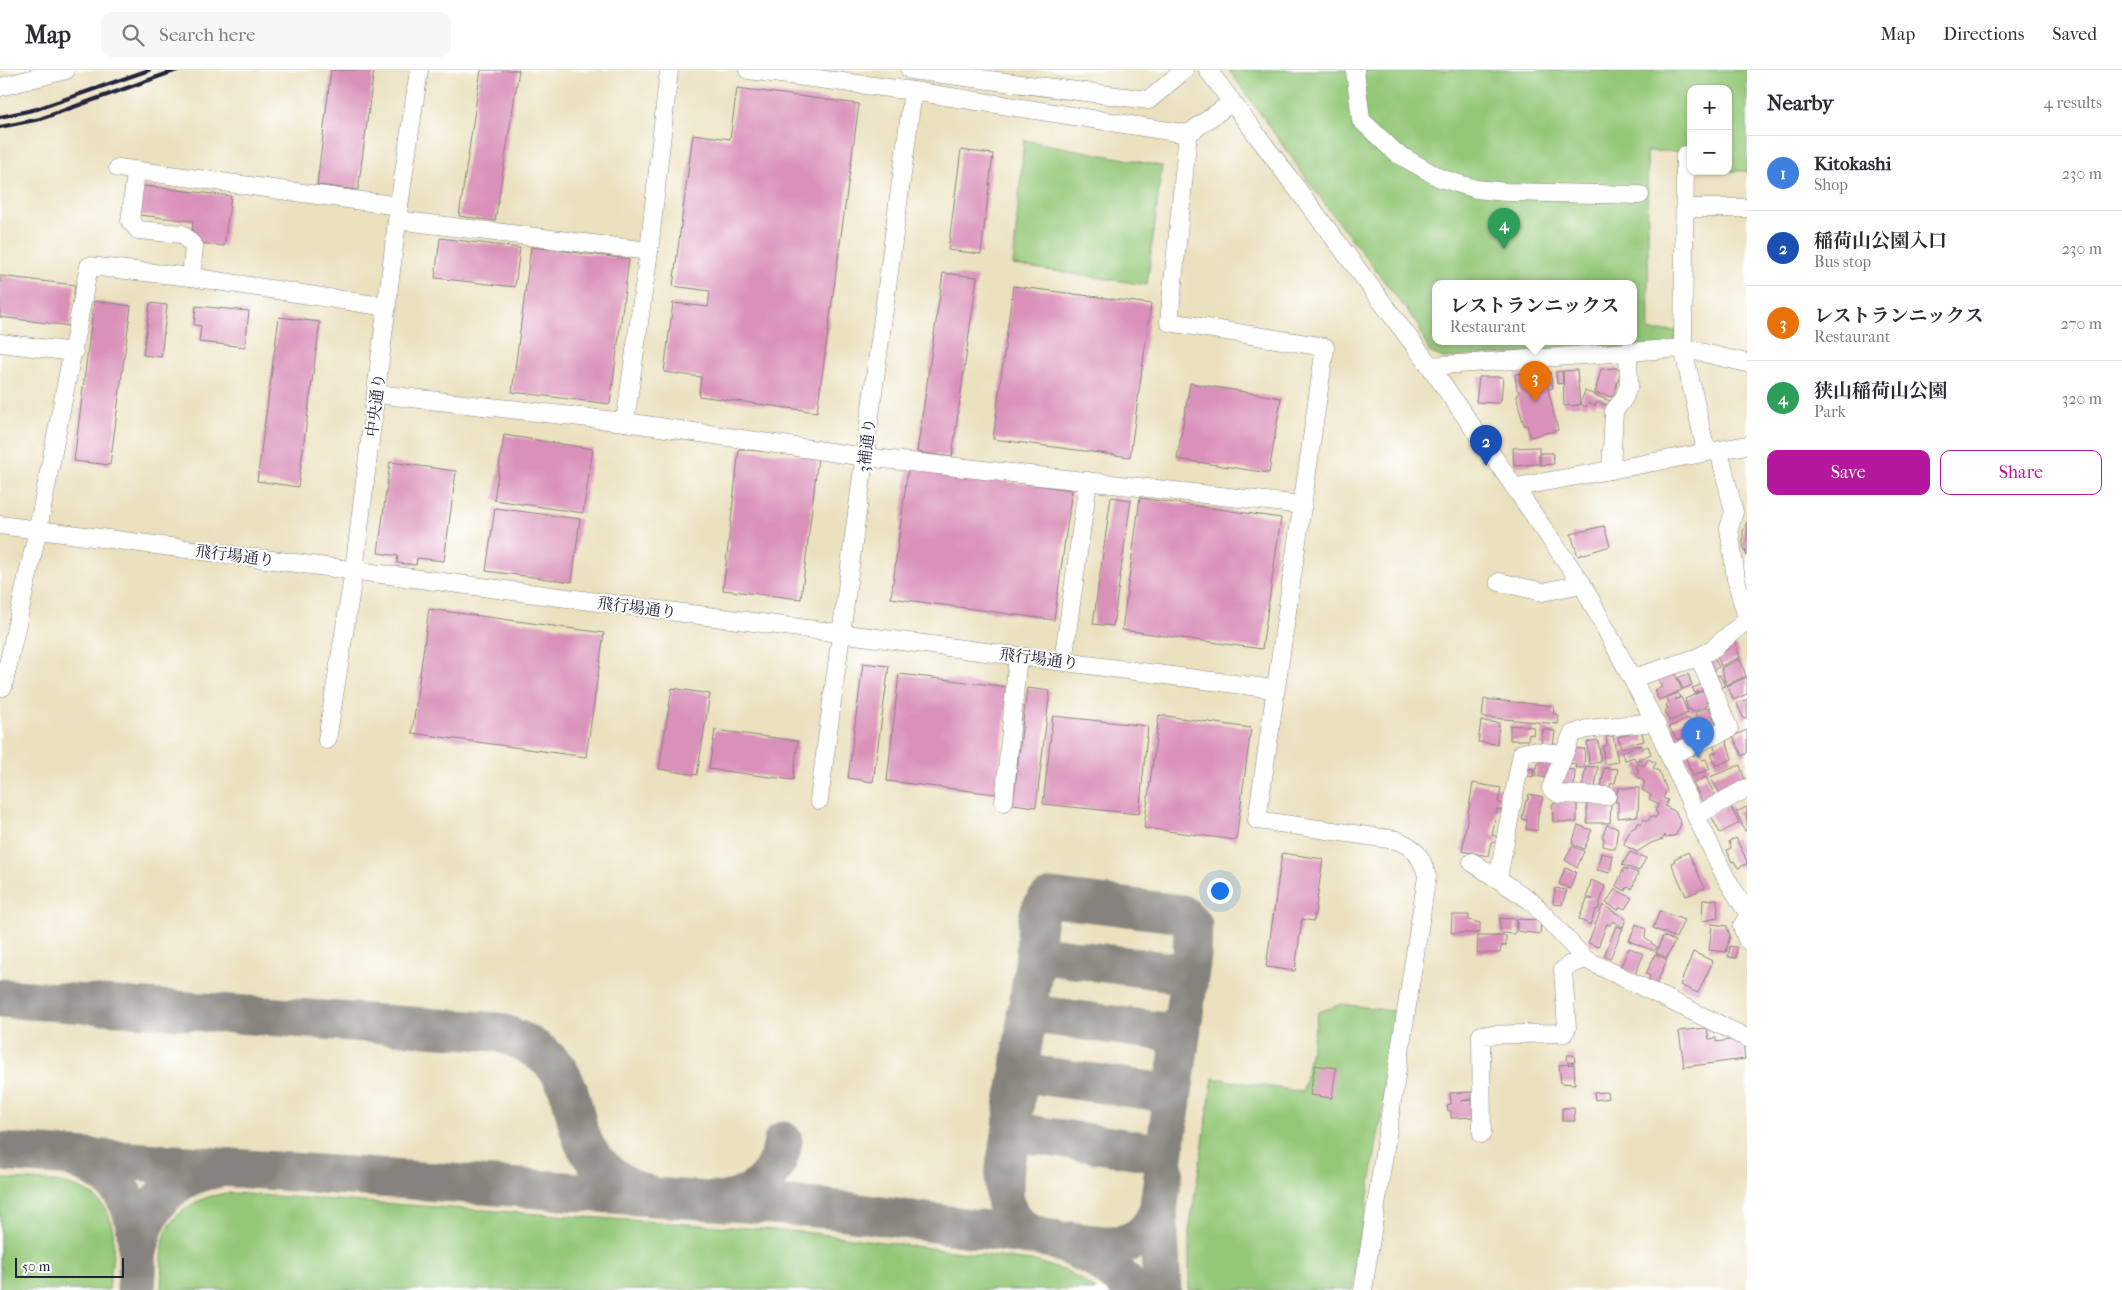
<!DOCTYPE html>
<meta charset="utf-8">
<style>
:root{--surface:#fff;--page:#f7f7f7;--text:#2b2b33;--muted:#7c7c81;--line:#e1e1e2;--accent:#b5179e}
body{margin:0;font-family:"IM FELL French Canon","Noto Serif JP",serif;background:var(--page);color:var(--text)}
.controls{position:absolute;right:15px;top:15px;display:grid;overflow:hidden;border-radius:10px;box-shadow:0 1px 4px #0004}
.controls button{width:45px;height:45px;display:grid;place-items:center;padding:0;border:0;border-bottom:1px solid var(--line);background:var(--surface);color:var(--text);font:25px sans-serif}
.scale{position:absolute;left:15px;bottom:12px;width:109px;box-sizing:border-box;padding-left:5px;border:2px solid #22223b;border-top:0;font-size:14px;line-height:18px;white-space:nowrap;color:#22223b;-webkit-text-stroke:4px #fff;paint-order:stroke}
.you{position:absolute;left:1219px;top:820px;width:18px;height:18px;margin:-12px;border:4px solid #fff;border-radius:50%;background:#1a73e8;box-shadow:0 0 0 8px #1a73e833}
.badge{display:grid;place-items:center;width:32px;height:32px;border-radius:50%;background:var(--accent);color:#fff;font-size:16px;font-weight:700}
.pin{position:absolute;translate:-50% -41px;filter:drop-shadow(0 1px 2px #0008)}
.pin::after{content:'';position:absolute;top:26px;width:18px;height:15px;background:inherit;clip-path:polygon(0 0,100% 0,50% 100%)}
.popup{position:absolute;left:1432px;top:210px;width:205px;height:65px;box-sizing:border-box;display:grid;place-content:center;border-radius:10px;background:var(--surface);filter:drop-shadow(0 1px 4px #0005);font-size:16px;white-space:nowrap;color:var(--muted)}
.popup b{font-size:19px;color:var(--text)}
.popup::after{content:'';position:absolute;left:50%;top:100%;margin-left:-10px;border:10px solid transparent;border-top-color:var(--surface)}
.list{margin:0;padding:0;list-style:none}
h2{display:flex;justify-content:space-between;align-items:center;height:65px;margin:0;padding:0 20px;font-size:21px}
h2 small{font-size:16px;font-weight:400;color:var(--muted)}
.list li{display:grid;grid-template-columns:32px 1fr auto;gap:15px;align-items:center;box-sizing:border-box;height:75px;padding:0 20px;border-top:1px solid var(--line)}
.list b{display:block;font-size:19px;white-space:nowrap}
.list p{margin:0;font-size:16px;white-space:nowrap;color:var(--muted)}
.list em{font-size:16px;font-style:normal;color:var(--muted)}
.actions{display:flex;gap:10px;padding:15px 20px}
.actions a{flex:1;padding:11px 0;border:1px solid var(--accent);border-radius:10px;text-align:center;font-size:18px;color:var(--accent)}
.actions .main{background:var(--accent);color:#fff}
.icon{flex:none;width:28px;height:28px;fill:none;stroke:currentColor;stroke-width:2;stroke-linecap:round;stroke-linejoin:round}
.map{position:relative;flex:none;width:1747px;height:1220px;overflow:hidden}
header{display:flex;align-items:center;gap:30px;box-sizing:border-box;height:70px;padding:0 25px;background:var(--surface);border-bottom:1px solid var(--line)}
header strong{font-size:24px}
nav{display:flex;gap:28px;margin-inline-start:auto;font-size:18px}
.search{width:350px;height:45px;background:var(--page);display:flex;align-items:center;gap:12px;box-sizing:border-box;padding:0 18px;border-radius:10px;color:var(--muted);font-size:19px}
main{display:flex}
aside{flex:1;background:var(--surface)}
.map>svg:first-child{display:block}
.green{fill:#94c878;stroke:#5b755a;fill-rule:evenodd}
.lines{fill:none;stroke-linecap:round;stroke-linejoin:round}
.taxiway{stroke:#86827d;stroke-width:39}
.building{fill:#da91b9}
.minor-casing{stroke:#86827d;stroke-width:19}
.minor{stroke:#fff;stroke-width:18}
.rail{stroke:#22223b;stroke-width:4}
.labels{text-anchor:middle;stroke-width:4;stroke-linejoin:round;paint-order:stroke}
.street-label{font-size:16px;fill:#22223b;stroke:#fff}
</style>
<header>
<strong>Map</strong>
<div class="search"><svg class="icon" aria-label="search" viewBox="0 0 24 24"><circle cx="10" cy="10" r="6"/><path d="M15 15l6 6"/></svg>Search here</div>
<nav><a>Map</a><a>Directions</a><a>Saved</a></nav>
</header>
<main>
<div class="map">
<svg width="1747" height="1220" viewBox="0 0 1747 1220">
<rect width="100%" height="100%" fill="#fff"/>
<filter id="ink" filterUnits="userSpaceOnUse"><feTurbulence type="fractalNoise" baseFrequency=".02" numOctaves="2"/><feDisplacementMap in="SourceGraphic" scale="10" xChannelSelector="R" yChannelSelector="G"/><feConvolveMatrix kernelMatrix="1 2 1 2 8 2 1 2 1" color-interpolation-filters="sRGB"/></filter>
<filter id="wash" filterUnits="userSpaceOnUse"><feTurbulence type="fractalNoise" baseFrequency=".0096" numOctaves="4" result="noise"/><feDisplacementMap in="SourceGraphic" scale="20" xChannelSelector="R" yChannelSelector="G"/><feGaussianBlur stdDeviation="1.12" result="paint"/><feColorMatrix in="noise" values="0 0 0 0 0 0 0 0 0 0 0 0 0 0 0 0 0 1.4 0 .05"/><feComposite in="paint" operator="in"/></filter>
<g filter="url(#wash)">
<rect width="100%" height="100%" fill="#ebe1bf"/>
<g class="green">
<path d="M1229,0h518v101h-19v-82h-37v63l-44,-1 2,180h31l-9,14 -228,13 -14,-6 -11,-27 -94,-122zM1436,213h198v58h-198z"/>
<path d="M1024,70l138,26 -15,119 -134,-20z"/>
<path d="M1342,934l57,8 -47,278h-163v-58l24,-154 90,14 15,-80z"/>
<path d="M0,1109c42,2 106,-3 113,53 2,18 -3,40 -4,58h-109z"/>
<path d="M230,1123l574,39 234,30 31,10 27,18h-935c1,-16 0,-35 3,-51 7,-29 39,-44 66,-46z"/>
</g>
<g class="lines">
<g class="taxiway">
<path d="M1035,884c1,-16 -1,-50 17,-56l130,16 11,11 -1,31 -29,209"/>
<path d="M0,928l498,34c22,7 41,16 56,33 18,21 19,47 27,71 10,28 38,49 64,58"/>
<path d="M1026,943l140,19 7,4 6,13"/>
<path d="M1013,1038c2,-16 4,-31 23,-33l117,16 12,5 6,11"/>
<path d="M1009,1079l26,-195 137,18 11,9 4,8"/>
<path d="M0,1082l830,57 222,30 43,19 25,19 12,13"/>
<path d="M74,1089c66,23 66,72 62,131"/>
<path d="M723,1131c34,-4 55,-28 60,-60"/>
<path d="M1037,1166c-13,-5 -25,-14 -30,-28 -5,-13 -3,-54 4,-65 4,-6 10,-8 17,-9l125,18 7,5 4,12 -6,42 4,79"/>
<path d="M1071,1171c37,5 70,13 87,-30"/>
<path d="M139,1178c7,-42 34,-72 76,-79"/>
</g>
</g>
<g id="blocks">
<g class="building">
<path d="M331,0h43l-16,120 -41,-5z"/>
<path d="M481,0h38l-24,151 -36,-5z"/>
<path d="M737,18l122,16 -42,308 -118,-16 2,-19 -37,-5 9,-69 35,4 2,-16 -37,-5 20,-152 37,5z"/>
<path d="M961,80l32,4 -12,100 -33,-4z"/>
<path d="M143,116l88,10 -7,50 -33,-4 2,-21 -54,-6z"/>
<path d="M440,168l80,10 -5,39 -80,-9z"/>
<path d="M531,177l98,12 -19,145 -98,-12z"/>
<path d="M943,203l34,4 -25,180 -35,-5z"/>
<path d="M0,206l75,9 -5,41 -70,-9z"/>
<path d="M1013,216l138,18 -21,153 -137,-18z"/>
<path d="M94,231l37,5 -21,159 -36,-4z"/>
<path d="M150,233l17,2 -6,52 -18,-2z"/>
<path d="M196,236l53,5 -4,36 -46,-5 2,-16 -7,-1z"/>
<path d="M279,247l41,5 -22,165 -41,-6z"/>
<path d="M1615,298l6,2 -8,27 -18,-4 6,-24z"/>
<path d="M1577,300l3,35 -16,1 -1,-35z"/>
<path d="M1550,301l3,17 -5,1 10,41 -28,7 -3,-12h-3l-5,-17 -2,-11 2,-6 -2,-1 -2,-16z"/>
<path d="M1562,301l1,12 -6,1 -1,-12z"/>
<path d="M1479,307h24l-2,23 -3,3 -22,-1z"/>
<path d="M1190,313l91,15 -12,75 -92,-14z"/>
<path d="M1585,321l25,10 -2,5 -7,-3h-5l-1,3 -7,-3 -2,4 -6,-3z"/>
<path d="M504,365l89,14 -10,64 -89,-13z"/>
<path d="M1539,377v17l-25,2 -1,-18z"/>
<path d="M739,379l79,8 -17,142 -78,-9z"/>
<path d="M1540,383h13l1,11 -14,1z"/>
<path d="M390,392l66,9 -12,90 -27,-3 -1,7 -19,-2 1,-7 -20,-3z"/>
<path d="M908,398l164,22 -18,130 -163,-22z"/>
<path d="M1111,427l20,3 -18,126 -20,-2z"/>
<path d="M1140,428l141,20 -19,131 -140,-19z"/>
<path d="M495,438l85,11 -8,63 -86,-11z"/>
<path d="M1747,452v34l-4,-11v-14z"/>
<path d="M1604,456l6,20 -32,10 -7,-22z"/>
<path d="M429,539l175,24 -18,124 -174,-24z"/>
<path d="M1734,570l6,17 -19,9 -5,-12 12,-5 -2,-5z"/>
<path d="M1714,587l5,10 -8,4 -4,-8z"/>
<path d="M1740,589l6,17 -20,9 -5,-17z"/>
<path d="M863,593l26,3 -16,116 -25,-4z"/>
<path d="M1674,601l8,19 -23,10 -4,-10 7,-3 -5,-9z"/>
<path d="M899,604l110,13 -13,107 -109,-13z"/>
<path d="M1688,604l4,11 -9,4 -5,-11z"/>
<path d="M1720,605l5,11 -5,2 -5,-11z"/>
<path d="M1747,607v17l-13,6 -7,-14z"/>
<path d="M1703,614l2,5 -10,4 -3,-5z"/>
<path d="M672,618l38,6 -13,81 -38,-6z"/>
<path d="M1027,618l23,3 -14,116 -23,-3z"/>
<path d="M1703,621l6,10 -3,1 1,4 -15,6 -1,-3 -3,1 -3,-11z"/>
<path d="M1678,623l2,4 -5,3 6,-3 7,16 -18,8 -5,-10 3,-2 -2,-4 3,-2 -2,-5z"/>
<path d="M1484,629l70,7 -1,8 6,1 -1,9 -76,-7z"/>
<path d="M1747,629v19l-3,1 -7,-15z"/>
<path d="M1709,637l9,21 -16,5 -7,-20z"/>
<path d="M1159,645l92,13 -15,112 -92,-12z"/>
<path d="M1053,646l95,10 -9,88 -96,-10z"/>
<path d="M1689,648l7,14 -19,8 -8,-13z"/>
<path d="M1481,651l18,2 -2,21 -19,-2z"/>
<path d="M1510,655l24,2 -1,8 -4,-1 -1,6h-18z"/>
<path d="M1543,659l12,2 -2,16 -12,-1z"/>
<path d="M715,660l83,11 -5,39 -84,-11z"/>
<path d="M1747,660v23l-5,3 -9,-20z"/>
<path d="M1638,661l4,2 2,8 -8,2 1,2 -16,3 -3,-11z"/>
<path d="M1613,666l5,26 -14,2 -1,-18 4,-1 -1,-8z"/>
<path d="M1598,670l3,22 -12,2 -2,-22z"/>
<path d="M1726,670l6,19 -16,7 -5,-12 5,-2 -3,-7z"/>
<path d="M1641,675l1,4 6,-3 3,8 -15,7 -2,-4 -9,3 -4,-8z"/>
<path d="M1572,678l13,1 -1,19h-9l1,-4 -8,-1z"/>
<path d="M1692,683l1,3 6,-3 3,7 4,-1 4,10 -17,7 -8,-20z"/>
<path d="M1539,689l12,3 -3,16 -13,-2z"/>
<path d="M1648,689l8,4 -3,5 6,3 8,19 -4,8 5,2 -3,6 11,6 5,12 -5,11 -10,3 -1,-3 -2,4 -12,4 -14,9 -13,-7 2,-7 7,-11 2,1 4,-6 2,2 3,-5 4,2 3,-5 4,2 3,-5 -3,-2 4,-7 -10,-5 2,-4 -9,-5 3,-8 -9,-6 3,-6 -3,-2 3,-5 5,3z"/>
<path d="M1740,695l5,16 -25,13 -10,-17z"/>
<path d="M1586,696l12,1 -3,22 -13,-2z"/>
<path d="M1525,698l9,1 -1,8 -9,-2z"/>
<path d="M1604,698l14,1 -2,10 -1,4h-4l-2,7 -8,-1z"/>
<path d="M1565,699l10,1 -1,20 -13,-1 1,-17z"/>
<path d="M1706,707l10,20 -13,6 -10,-20z"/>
<path d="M1473,713l28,5 -3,14 6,2 -1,6 -6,-1 -5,26 5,2 -1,6 -5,-1 -3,14 -26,-5z"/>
<path d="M1618,718h21l-1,28 -20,2v-16h-3z"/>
<path d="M1529,724l14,3 -5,17 -1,17 -11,-2 1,-9 -5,-1 4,-19h2z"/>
<path d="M1562,732l15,2v18h-24l-1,-18z"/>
<path d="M1587,732h24l-1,21h-23z"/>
<path d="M1730,735l9,18 -19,10 -10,-19z"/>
<path d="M1747,737v23l-2,1 -9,-19z"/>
<path d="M1578,755l14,5 -8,19 -12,-5z"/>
<path d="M1607,755l11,3 -3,21 -12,-3 1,-8h-2z"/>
<path d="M1736,768l11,23v3l-9,4 -4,-7 -2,1 -5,-12 4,-2 -2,-7z"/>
<path d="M1572,776l12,5 -7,17 -12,-8z"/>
<path d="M1630,782l16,6 -7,13 -17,-6z"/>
<path d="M1688,782l17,36 -19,8 -15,-33 4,-2 -1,-2z"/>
<path d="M1282,783l41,6 -9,62 -12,-2 -7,52 -29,-4z"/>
<path d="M1601,783l12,3 -3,17 -13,-3z"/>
<path d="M1565,798l11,4 -6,17 -11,-5z"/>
<path d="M1624,798l14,5 -6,16 -5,-2 -1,4 -10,-5z"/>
<path d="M1591,810l14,6 -7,24 -2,-1 -6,16 -11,-6 8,-20h6l-6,-2z"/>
<path d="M1555,818l12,2 -5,15 -9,-1z"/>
<path d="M1615,819l17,9 -7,11 -5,-2 -2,3 -12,-7z"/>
<path d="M1717,829l1,19 -16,3 1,-21z"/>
<path d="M1603,835l23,14 -3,8 -11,-6 -2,4 -3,-1 -9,23 -10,-4z"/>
<path d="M1660,841l24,9 -8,18 -23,-10z"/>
<path d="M1452,845h17v5l11,3v10h-29z"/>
<path d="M1500,848l16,1 -1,15 -15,-1z"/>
<path d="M1517,849l22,1 2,1 -1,13 -23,-3z"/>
<path d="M1636,854l10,5 -1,9 12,9 -3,4 -25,-10z"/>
<path d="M1712,854l15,2 3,10 -4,16 -17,-2z"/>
<path d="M1616,856l7,2 -13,31 -6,-3z"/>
<path d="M1478,866h28v10h-5l-1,7h-23z"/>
<path d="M1663,866l12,5 -8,17 -11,-5z"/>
<path d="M1730,876l7,1 -1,11 -8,-1z"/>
<path d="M1629,878l15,6 -9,20 -15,-6z"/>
<path d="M1693,882l20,9 -15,32 -18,-8z"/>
<path d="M1655,884l12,6 -12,27 -8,-4 3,-7 -4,-2z"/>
<path d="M1707,958l2,11 7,-1v4l20,-3 1,4 6,-1 2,17 -61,8 -5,-36z"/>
<path d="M1567,985h7l1,7 -7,1z"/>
<path d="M1574,994l1,20 -14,-1 -2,-18z"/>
<path d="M1315,995l21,3 -4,30 -22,-3z"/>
<path d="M1472,1022v7l-11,2 11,-1v4h4l1,13 -26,1v-7h-3l-1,-6 4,-1 -1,-11z"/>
<path d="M1607,1022l1,6 -13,2 -1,-7z"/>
<path d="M1562,1038h12l1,13h-13z"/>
</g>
</g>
</g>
<g filter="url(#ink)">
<use href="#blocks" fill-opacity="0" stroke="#86827d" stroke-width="1"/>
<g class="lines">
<g class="minor-casing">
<g id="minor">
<path d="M748,0l165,21 275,43 44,-32"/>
<path d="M910,0l239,30 35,-30"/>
<path d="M1208,0l222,296 152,218 73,138 41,94 30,62 21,34"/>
<path d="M1355,0l6,50 35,33 44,25 36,11 30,3 134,3"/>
<path d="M0,17l66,-17"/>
<path d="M1188,64l-19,188 156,25c-22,158 -46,315 -68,473l139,20c18,6 26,17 31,36l-64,414"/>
<path d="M1685,85l-2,193 23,103"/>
<path d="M118,98l281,38"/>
<path d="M136,102l-6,49 8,9 44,4 12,12 -3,31"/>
<path d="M1686,138h61"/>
<path d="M397,150l252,31"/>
<path d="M0,273l74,9"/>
<path d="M1430,296l253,-18 64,15"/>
<path d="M376,324l249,28 240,35 438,48"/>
<path d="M625,352l24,-171 20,-181"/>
<path d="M1719,381l15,61 -5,16 7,51 11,39"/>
<path d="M1611,400l3,-59 10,-13 5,-13 -1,-32"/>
<path d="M1517,417l230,-42"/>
<path d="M0,455l1274,164"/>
<path d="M1499,512l44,10 39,-8"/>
<path d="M1063,592l25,-181"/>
<path d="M1633,608l66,-21 12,-7 36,-30"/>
<path d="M3,617l35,-158 51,-263 102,11 196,30"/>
<path d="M327,670l27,-170 45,-364 20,-136"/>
<path d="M1670,685l59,-26 -30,-72"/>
<path d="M1607,726l-48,-2 -8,-6 21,-54 15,-5 68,-7"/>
<path d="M819,730l94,-709"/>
<path d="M1004,732l14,-146"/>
<path d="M1696,746l51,-28"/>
<path d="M1472,792l59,39 54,58 162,79"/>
<path d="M1498,808l24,-125 10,-2 32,3"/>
<path d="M1747,848l-5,8 5,14"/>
<path d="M1482,1064l-1,-99 83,-2 3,-5 -4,-58 6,-5 16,-6"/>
</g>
</g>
<use href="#minor" class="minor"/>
<g class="rail">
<path d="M0,47l37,-8 112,-39"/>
<path d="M0,57l40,-8 137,-49"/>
</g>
</g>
</g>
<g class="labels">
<g class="street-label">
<text transform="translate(375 335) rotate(-83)" y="6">中央通り</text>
<text transform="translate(866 375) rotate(-83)" y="6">3補通り</text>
<text transform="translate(235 485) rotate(7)" y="6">飛行場通り</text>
<text transform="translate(637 537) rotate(7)" y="6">飛行場通り</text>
<text transform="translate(1039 588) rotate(7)" y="6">飛行場通り</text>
</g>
</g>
</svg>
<div class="controls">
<button>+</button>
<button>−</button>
</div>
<div class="scale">50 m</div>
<div class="you"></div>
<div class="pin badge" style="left:1698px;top:688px;background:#3f7fe0">1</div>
<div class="pin badge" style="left:1486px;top:396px;background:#1a4fb4">2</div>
<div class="pin badge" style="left:1535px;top:332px;background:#e8710a">3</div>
<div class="popup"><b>レストランニックス</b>Restaurant</div>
<div class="pin badge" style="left:1504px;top:179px;background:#2e9e5b">4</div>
</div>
<aside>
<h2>Nearby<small>4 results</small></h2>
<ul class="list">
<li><span class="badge" style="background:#3f7fe0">1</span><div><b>Kitokashi</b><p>Shop</p></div><em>230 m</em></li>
<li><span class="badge" style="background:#1a4fb4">2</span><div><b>稲荷山公園入口</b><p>Bus stop</p></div><em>230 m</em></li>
<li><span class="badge" style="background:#e8710a">3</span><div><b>レストランニックス</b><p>Restaurant</p></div><em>270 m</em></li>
<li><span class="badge" style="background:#2e9e5b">4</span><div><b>狭山稲荷山公園</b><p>Park</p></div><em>320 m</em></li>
</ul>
<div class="actions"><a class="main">Save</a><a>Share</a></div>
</aside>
</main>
